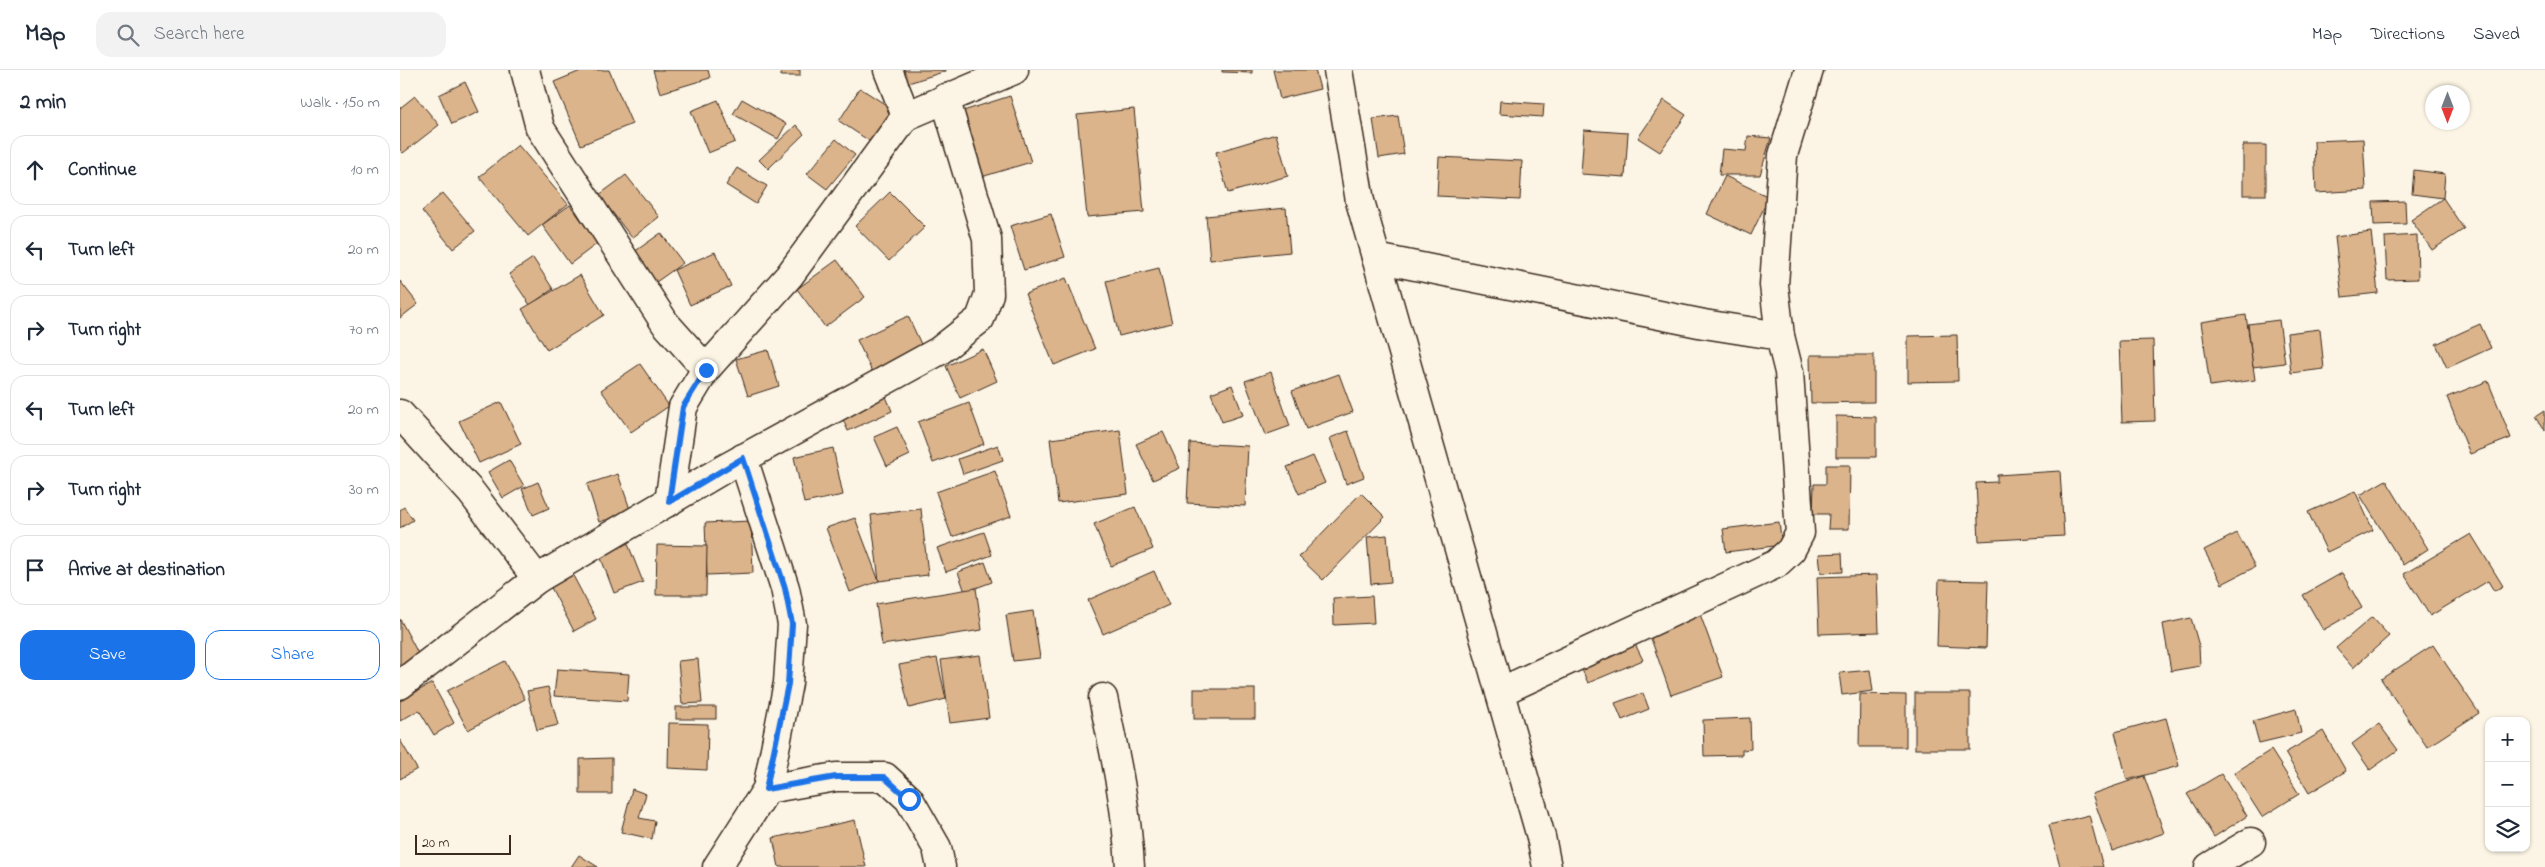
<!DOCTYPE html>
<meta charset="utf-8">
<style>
:root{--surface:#fff;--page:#f2f2f3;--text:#1f2937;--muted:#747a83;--line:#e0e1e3;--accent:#1a73e8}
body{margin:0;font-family:"Indie Flower",sans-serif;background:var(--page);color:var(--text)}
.controls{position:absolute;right:15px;bottom:15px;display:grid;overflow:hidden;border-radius:10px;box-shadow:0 1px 4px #0004}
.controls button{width:45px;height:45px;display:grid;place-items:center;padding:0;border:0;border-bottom:1px solid var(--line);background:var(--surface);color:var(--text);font:25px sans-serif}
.compass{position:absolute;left:2025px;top:15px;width:45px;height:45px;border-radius:50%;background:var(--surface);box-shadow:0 1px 4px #0004;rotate:180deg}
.scale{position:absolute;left:15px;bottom:12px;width:96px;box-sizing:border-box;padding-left:5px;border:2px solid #3b2a1e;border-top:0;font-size:14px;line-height:18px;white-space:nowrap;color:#3b2a1e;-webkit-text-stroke:4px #fcf5e5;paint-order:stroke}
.stop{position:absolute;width:15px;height:15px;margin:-11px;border:4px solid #1a73e8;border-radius:50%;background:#fff}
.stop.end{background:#1a73e8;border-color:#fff;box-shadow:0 1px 5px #0008}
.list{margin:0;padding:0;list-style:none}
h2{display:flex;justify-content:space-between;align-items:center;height:65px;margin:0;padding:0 20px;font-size:21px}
h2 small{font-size:16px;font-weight:400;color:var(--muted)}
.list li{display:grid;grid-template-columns:32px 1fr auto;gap:15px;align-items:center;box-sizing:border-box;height:70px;margin:0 10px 10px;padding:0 10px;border:1px solid var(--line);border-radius:15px}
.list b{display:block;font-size:19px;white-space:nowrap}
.list em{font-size:16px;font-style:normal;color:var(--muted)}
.actions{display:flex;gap:10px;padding:15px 20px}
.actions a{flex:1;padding:11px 0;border:1px solid var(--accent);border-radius:15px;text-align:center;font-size:18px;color:var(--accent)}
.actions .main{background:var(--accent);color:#fff}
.icon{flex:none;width:28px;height:28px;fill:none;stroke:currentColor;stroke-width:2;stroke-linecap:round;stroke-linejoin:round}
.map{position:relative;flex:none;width:2145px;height:797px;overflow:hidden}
header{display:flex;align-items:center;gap:30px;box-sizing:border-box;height:70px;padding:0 25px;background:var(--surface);border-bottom:1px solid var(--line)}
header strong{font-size:24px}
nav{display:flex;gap:28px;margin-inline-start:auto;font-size:18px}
.search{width:350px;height:45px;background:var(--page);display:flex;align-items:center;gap:12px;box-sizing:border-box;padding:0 18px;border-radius:15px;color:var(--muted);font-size:19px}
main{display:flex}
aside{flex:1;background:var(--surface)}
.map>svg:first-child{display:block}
.building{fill:#dbb48c;stroke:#3b2a1e}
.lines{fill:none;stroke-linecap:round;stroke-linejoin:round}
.minor-casing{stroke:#3b2a1e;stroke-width:31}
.minor{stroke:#fcf5e5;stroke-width:28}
.route{stroke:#1a73e8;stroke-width:6}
</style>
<header>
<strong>Map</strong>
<div class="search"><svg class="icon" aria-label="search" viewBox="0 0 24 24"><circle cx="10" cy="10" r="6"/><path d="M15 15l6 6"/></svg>Search here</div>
<nav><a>Map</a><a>Directions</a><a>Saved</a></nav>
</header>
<main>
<aside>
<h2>2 min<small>Walk · 150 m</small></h2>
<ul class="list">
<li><svg class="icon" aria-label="ahead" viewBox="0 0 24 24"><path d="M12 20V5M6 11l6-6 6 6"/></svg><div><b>Continue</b></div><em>10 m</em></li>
<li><svg class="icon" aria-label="left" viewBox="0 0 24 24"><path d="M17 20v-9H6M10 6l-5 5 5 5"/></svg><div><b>Turn left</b></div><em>20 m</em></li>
<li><svg class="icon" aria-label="right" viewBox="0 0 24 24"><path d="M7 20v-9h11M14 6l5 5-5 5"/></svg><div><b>Turn right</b></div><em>70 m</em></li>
<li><svg class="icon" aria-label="left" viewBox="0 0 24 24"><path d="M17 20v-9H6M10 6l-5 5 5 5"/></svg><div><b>Turn left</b></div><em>20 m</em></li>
<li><svg class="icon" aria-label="right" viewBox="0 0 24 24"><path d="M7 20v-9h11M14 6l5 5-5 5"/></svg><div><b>Turn right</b></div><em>30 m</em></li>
<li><svg class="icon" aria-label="arrive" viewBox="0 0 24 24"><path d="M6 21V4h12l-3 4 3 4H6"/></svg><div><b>Arrive at destination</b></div></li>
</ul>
<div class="actions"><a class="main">Save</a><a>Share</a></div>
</aside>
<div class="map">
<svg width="2145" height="797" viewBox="0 0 2145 797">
<rect width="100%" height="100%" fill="#fcf5e5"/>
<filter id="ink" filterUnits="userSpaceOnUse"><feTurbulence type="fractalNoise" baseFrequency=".02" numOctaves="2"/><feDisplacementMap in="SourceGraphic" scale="10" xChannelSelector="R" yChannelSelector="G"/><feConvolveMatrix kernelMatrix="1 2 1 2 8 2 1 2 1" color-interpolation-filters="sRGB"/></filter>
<g filter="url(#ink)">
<g class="building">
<path d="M183,0h26l23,54 -51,21 -27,-63z"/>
<path d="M253,0h55l2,8 -50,15z"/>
<rect x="381" y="0" width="19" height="6"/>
<path d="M494,0h52v1l-47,15z"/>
<path d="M822,0h30v3l-30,-1z"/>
<path d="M873,0h42l5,19 -40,10z"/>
<path d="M65,12l14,30 -27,12 -13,-29z"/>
<path d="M460,18l37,24 -23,32 -35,-23z"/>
<path d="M15,26l24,29 -36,28 -3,-3v-42z"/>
<path d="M610,26l21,66 -53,16 -21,-65z"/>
<path d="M342,29l44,25 -8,15 -45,-25z"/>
<path d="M318,30l17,42 -27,11 -17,-42z"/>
<path d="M1264,30l22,15 -26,37 -22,-14z"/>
<path d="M1100,31l44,3 -1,13 -44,-3z"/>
<path d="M734,39l10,103 -57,5 -10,-102z"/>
<path d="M998,46l6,38 -25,4 -6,-39z"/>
<path d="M396,55l8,9 -36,35 -9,-9z"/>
<path d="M1184,60l44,3 -3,44 -44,-3z"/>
<path d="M876,64l12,42 -60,17 -12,-41z"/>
<path d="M1348,66l23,2 -11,37h-41l3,-26 24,2z"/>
<path d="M436,69l19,16 -28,34 -20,-15z"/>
<path d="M1963,69l3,51 -50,3 -2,-52z"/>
<path d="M118,75l50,59 -40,32 -49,-59z"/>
<rect x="1843" y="75" width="23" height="50"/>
<path d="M1039,87l83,4 -2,39 -83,-4z"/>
<path d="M337,98l30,18 -11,18 -30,-19z"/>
<path d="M2014,100l31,4 -2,24 -31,-4z"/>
<path d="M226,105l33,42 -27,21 -33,-43z"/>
<path d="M1325,106l44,21 -18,38 -44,-21z"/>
<path d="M490,122l35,35 -36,34 -34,-35z"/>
<path d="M43,123l32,38 -22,18 -31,-38z"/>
<path d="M2043,128l21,31 -32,21 -21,-30z"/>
<path d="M2005,131l1,23 -32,1 -1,-23z"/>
<path d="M170,135l28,38 -28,21 -28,-39z"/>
<path d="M886,138l4,44 -80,8 -4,-44z"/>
<path d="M651,144l14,43 -41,13 -14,-44z"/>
<path d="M1971,162l7,61 -36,4 -7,-60z"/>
<path d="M261,163l22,30 -34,24 -22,-30z"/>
<path d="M2017,165l1,44 -31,1 -2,-43z"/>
<path d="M315,182l16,34 -41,19 -16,-35z"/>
<path d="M133,188l20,31 -23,16 -21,-31z"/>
<path d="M437,190l28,37 -40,30 -28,-38z"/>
<path d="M759,198l13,55 -53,13 -13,-55z"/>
<path d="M180,205l24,40 -57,35 -25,-41z"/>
<path d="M666,208l29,71 -41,16 -29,-71z"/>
<path d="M0,211l18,23 -18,14z"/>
<path d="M1846,245l9,65 -45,6 -9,-64z"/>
<path d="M508,246l18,39 -50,25 -19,-40z"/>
<path d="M1879,250l6,43 -32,4 -5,-43z"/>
<path d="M2080,254l11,24 -44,20 -11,-24z"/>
<path d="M1920,259l4,40 -33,4 -4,-40z"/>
<path d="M1557,265l1,46 -50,1v-46z"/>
<path d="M1753,270l2,81 -33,1 -3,-81z"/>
<path d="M583,279l14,32 -37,17 -14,-32z"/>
<path d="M368,280l11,36 -31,10 -12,-37z"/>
<path d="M1410,285h64v47l-63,1z"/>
<path d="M240,294l29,42 -38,26 -30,-42z"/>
<path d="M871,302l19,54 -25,9 -20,-54z"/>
<path d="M939,304l14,38 -47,17 -14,-38z"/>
<path d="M2088,311l23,57 -41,16 -23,-57z"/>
<path d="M832,315l11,30 -21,7 -11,-29z"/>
<path d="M485,324l7,17 -44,20 -8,-18z"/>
<path d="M101,332l20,42 -42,19 -20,-42z"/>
<path d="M569,333l15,41 -51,19 -15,-41z"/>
<path d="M2145,340v20l-9,-14z"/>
<path d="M1436,346l40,1v40h-40z"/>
<path d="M497,357l13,28 -23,11 -13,-29z"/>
<path d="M720,360l8,64 -70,9 -8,-64z"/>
<path d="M948,361l16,46 -18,7 -16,-46z"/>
<path d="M763,362l17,36 -27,12 -17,-36z"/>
<path d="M790,373l58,3 -3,60 -58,-3z"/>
<path d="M598,375l5,15 -40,14 -5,-15z"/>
<path d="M433,378l10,47 -39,8 -10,-46z"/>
<path d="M913,386l12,27 -26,11 -12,-27z"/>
<path d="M109,390l15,26 -21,12 -15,-26z"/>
<path d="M1426,395h24l-1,64h-21l1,-15h-16l1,-30h12z"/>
<path d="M595,401l16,45 -59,21 -16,-45z"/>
<path d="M1660,401l4,65 -85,5 -3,-58 21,-1v-7z"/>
<path d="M218,404l13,38 -32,10 -12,-38z"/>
<path d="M1986,410l42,69 -25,16 -43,-70z"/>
<path d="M138,412l11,26 -16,7 -11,-26z"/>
<path d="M1955,421l18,39 -46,22 -19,-40z"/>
<path d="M961,423l24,24 -62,63 -24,-23z"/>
<path d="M4,437l9,13 -13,8v-18z"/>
<path d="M735,437l18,42 -42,17 -17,-42z"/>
<path d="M521,439l7,66 -49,6 -8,-66z"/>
<path d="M455,448l24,63 -29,11 -24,-64z"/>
<path d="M351,451l2,52 -46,2 -2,-52z"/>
<path d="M1379,452l3,23 -56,7 -3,-23z"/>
<path d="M584,462l8,23 -46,17 -9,-24z"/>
<path d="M1837,463l18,34 -33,17 -18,-34z"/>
<path d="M2071,464l32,52 -9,5 -6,-10 -58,35 -26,-42z"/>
<path d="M987,465l4,47 -20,2 -4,-47z"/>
<path d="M226,469l17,43 -29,11 -16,-43z"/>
<path d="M257,475l50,1 -1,49h-50z"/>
<path d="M1442,483l1,19 -22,1 -2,-19z"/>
<path d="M585,492l7,20 -27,10 -7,-20z"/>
<path d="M170,500l26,49 -22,12 -26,-49z"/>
<path d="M754,501l15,34 -66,29 -15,-34z"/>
<path d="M1942,503l20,35 -39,22 -20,-35z"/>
<path d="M1477,505l2,57 -60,2 -2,-57z"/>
<path d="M1539,510l49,1 -2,67 -49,-2z"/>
<path d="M576,518l6,42 -100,15 -6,-41z"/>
<path d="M972,526l2,27 -40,2 -1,-27z"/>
<path d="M633,541l7,47 -27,3 -7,-46z"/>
<path d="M1300,544l23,63 -52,18 -22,-62z"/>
<path d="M1972,547l17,19 -36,32 -17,-20z"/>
<path d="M1791,548l8,28 1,20 -29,5 -8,-47z"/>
<path d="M0,549l22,42 -22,12z"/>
<path d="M1233,570l10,20 -55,23 -9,-20z"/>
<path d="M2033,575l46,68 -52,34 -46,-68z"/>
<path d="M580,585l9,63 -39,5 -9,-63z"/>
<path d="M537,588l9,41 -37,9 -10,-43z"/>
<path d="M298,589l4,44 -20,1 -4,-43z"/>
<path d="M105,591l20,38 -57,31 -21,-39z"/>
<path d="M157,599l72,5 -2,27 -73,-5z"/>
<path d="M1470,600l3,21 -31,4 -3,-22z"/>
<path d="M32,613l22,40 -20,12 -15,-25 -19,11v-20z"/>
<path d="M148,617l10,38 -21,5 -10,-39z"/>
<rect x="794" y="619" width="61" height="30"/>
<path d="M1243,623l6,16 -27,11 -7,-17z"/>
<rect x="1515" y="623" width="55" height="56"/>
<path d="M1460,624l46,1v52h-47z"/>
<rect x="276" y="637" width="40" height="12"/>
<path d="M1896,639l5,24 -42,10 -6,-22z"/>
<path d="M1350,648l1,31 -9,1v5l-38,1 -1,-36z"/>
<path d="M1766,648l13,48 -52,14 -12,-48z"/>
<path d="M269,653l39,1 -1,46 -39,-2z"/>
<path d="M1979,654l19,26 -28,20 -18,-26z"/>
<path d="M1923,661l23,40 -37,22 -24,-40z"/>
<path d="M0,670l17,29 -17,10z"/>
<path d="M1871,680l28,44 -37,23 -28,-44z"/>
<path d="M212,688v36h-32v-35z"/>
<path d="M1821,704l26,42 -33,21 -27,-43z"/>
<path d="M1744,706l20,57 -52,18 -20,-57z"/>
<path d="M232,719l14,5 -7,24 16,3 -3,18 -31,-7z"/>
<path d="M1689,745l14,52h-43l-11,-42z"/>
<path d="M455,750l11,47h-87l-6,-29z"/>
<path d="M179,785l19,12h-27z"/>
</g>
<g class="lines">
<g class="minor-casing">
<g id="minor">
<path d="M125,0l15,58 125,195 41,46"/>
<path d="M488,0l18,46"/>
<path d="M938,0l22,131 181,636 6,30"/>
<path d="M976,188l328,66 76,12"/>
<path d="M0,344l71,78 66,87"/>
<path d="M269,432l14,-95 23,-38 83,-93 117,-160 108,-46"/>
<path d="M0,615l137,-106 185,-109 217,-119 41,-32 9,-25 -2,-55 -42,-141"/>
<path d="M1100,622l276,-128 15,-14 9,-17 -11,-161 -9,-36 -6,-51 9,-130 26,-85"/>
<path d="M703,628c12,56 24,111 27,169"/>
<path d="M367,719l69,-12h49l24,22 28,49 4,19"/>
<path d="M317,797l50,-78 21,-106 4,-59 -7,-36 -42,-130"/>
<path d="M1809,797l42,-25"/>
</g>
</g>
<use href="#minor" class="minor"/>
</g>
</g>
<g class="lines" filter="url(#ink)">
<path class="route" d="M306,300l-23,37 -14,95 74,-44 42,130 7,36 -4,60 -22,105 70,-12h48l25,22"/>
</g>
</svg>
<div class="controls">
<button>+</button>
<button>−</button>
<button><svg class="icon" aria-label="layers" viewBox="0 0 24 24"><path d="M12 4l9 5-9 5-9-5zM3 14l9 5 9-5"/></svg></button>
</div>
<svg class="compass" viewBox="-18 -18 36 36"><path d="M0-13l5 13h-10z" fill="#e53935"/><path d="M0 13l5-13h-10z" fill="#747a83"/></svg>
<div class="scale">20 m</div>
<div class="stop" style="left:509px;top:729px"></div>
<div class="stop end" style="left:306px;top:300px"></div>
</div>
</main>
